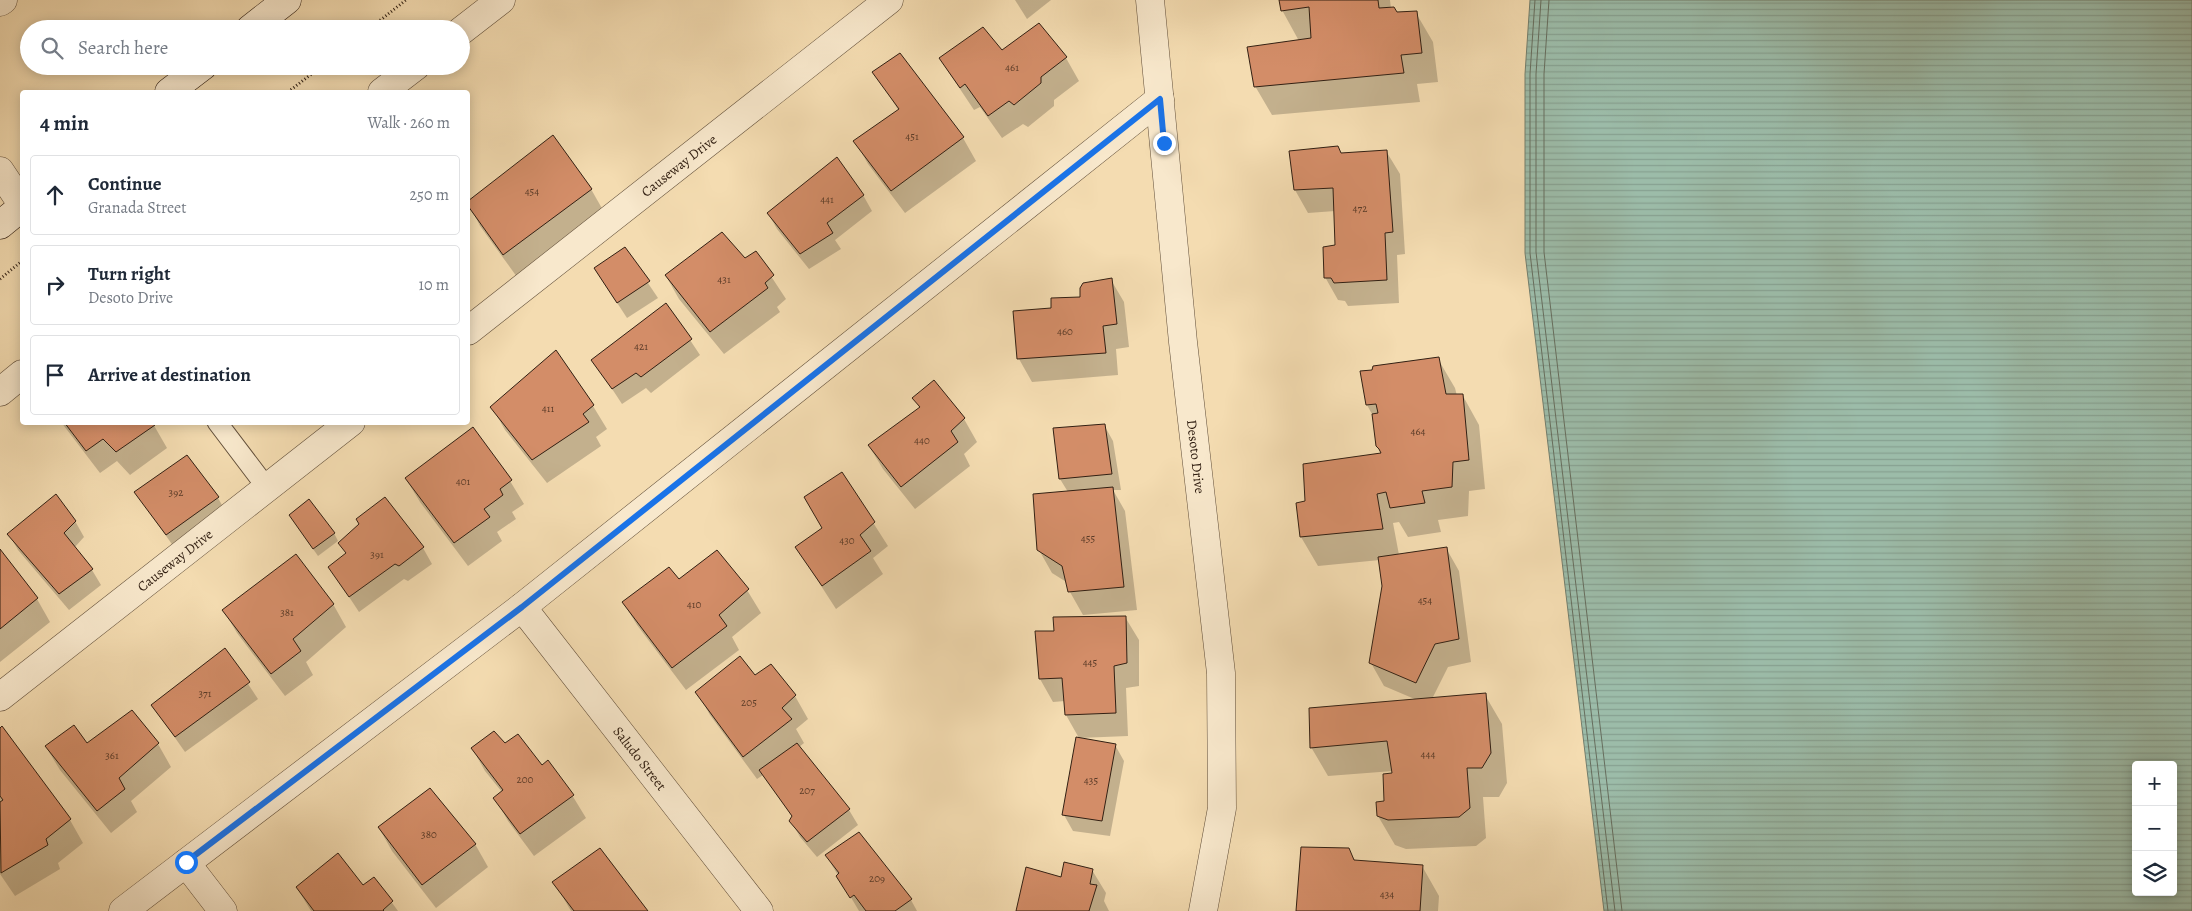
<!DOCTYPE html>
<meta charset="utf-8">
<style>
:root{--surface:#fff;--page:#f6f6f7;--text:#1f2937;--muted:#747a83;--line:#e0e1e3}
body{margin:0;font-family:Alegreya,serif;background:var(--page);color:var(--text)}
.controls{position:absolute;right:15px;bottom:15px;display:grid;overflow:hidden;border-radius:5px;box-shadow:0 2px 12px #0003}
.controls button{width:45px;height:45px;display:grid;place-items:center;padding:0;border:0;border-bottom:1px solid var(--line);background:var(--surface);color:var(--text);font:25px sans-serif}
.stop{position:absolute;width:15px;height:15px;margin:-11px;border:4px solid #1a73e8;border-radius:50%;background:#fff}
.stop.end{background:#1a73e8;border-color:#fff;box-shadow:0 1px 5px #0008}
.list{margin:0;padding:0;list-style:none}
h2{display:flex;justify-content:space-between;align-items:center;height:65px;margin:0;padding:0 20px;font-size:21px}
h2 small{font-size:16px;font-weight:400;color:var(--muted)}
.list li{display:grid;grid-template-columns:32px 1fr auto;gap:15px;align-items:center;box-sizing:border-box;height:80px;margin:0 10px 10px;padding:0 10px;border:1px solid var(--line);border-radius:5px}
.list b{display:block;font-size:19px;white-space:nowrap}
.list p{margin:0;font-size:16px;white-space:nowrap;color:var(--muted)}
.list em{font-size:16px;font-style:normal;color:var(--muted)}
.icon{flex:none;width:28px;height:28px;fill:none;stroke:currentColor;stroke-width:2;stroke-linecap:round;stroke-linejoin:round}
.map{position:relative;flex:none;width:2192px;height:911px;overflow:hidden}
.search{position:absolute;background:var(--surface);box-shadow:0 2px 12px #0003;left:20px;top:20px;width:450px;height:55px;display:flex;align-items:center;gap:12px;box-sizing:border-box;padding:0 18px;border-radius:28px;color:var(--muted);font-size:19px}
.panel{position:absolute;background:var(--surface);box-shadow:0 2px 12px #0003;left:20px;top:90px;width:450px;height:335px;border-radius:5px}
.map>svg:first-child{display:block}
.water{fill:url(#water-rules);stroke:#727e6d;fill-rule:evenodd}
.shadow{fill:#0003}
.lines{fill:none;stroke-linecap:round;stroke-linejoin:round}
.shore{stroke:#676e5e;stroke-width:1}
.building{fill:#d38d68;stroke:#322013}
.lane-casing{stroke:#624f3a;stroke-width:21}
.street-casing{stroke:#624f3a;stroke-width:29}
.secondary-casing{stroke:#322013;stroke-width:29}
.path{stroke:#322013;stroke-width:3;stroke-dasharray:1 2.5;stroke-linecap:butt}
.lane{stroke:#f8e8cc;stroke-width:19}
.street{stroke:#f8e8cc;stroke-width:28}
.secondary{stroke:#f8e8cc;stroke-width:28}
.route{stroke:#1a73e8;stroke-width:6}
.labels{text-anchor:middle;stroke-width:5;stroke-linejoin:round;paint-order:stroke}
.number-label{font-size:11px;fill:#5a3b28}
.street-label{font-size:14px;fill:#322013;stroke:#f8e8cc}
</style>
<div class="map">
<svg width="2192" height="911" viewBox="0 0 2192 911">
<defs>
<pattern id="water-rules" width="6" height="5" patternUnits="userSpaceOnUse" patternTransform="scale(1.25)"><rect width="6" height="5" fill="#9cbca9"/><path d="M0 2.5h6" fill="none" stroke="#87a191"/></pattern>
</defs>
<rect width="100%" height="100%" fill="#f4dcb1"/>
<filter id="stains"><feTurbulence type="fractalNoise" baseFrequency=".004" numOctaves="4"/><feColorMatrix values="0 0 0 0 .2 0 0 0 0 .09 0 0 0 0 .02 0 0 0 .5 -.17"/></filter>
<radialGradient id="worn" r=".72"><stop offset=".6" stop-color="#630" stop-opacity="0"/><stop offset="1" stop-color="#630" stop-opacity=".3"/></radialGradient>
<path class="water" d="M1530,0h662v911h-588l-79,-658v-179zM2136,765h37v127h-37z"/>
<g class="shadow">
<path d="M1015,0h36l-24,19z"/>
<path d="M1281,0h109l1,9 5,5 20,-1 17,29 5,40 -21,2 3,18 -148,13 -17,-29 44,-45 -17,-31z"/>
<path d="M1002,52l64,6 13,23 -25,19v6l-26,21 -5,-3 -21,14 -22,-31 -6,3 -34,-51z"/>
<path d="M899,55l64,83 13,23 -71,52 -37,-49 -13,-23 44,-30 -25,-39z"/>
<path d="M552,137l39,52 13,23 -87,65 -37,-51 -12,-24z"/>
<path d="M1386,151l14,23 5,80 -8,1 2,48 -51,3 -3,-5 -7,-1 -13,-23 11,-31 -1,-35 -27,2 -13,-23 46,-36z"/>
<path d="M863,195l9,16 -37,29 6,9 -32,20 -32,-40 -9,-16z"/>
<path d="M625,249l33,49 -31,20 -32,-49z"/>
<path d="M755,252l31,47 -9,8 3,5 -56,42 -45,-55 -13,-23 79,-17z"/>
<path d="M1111,280l13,22 5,45 -13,2 2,26 -86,7 -13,-23 34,-50 29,-11z"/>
<path d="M666,304l34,51 -49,38 -5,-5 -24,16 -29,-44z"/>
<path d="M556,352l37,54 14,23 -11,8 5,9 -54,37 -42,-53 -13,-23z"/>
<path d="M1438,359l17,29 2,8h6l16,29 6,64 -16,2 -1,25 -30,4 3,12 -33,5 -9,-15 -6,1 6,32 47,-7 13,23 12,91 -23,5 -16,32 53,-4 17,29 5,59 -8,14h-16l3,41 -10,8 -70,3 -11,-4 -17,-29 7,-14 8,-31 -65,5 -17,-29 106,-47 -33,-14 -13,-23 12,-77 -3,-26 -62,6 -17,-29 5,-35 75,-48 -4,-8 -4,-30 -6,-11z"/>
<path d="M914,398l50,21 13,23 -13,12 6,12 -55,43 -32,-40 -14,-23 51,-37z"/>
<path d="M61,422h91l15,26 -37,27 -13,-14 -17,12z"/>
<path d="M1104,425l9,16 8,49h-8l12,21 12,99 -54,5 -13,-23 -2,-9 -16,-10 -13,-23 29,-58 -8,-13z"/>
<path d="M187,456l31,42 9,16 -51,36 -40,-57z"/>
<path d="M842,474l46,72 -15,12 10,16 -47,35 -40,-62 28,-18z"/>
<path d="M406,479l104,2 14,23 -12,8 4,7 -19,13 5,9 -34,25 -48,-64z"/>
<path d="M384,499l39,49 9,16 -24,17 -4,-2 -45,33 -29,-44 16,-14 -6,-11z"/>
<path d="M75,521l9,16 -10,11 18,22 9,15 -32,25 -51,-60 -9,-16z"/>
<path d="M295,523l39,10 4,8 -20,15z"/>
<path d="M0,551l37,48 13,23 -50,40z"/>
<path d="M679,581l68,9 14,23 -29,24 7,13 -53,40 -49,-65 -14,-23z"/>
<path d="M333,604l13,23 -40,35 7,13 -28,21 -48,-63 -13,-22z"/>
<path d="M1125,617l14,23v46l-13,2 2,48 -49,2 -13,-23 -1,-14 -12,1 -13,-23 15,-47z"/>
<path d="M225,649l33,50 -73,53 -33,-47z"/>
<path d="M755,677l40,19 13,23 -12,10 8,14 -5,4 50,63 9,15 -41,32 -17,-20 -9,-16 2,-3 -30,-43 -6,4 -47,-64 -13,-23z"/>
<path d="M132,712l26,32 13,23 -40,34 6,11 -26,21 -51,-63 -14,-23 41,-2z"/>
<path d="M0,730l70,90 13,23 -25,20 2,6 -45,27 -15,-22v-70l2,-1 -2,-2z"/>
<path d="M505,744l36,23 31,28 14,23 -52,38 -26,-35 -13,-23 7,-6 -17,-21 -13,-23z"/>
<path d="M1115,745l9,16 -14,75 -37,-5 -9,-16z"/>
<path d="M379,828l96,16 13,23 -52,41 -44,-57z"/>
<path d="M1349,850l7,12 66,4 17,30 -1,15h-141z"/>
<path d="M826,855l85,45 6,11h-58z"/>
<path d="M1092,870l14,23 -2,8 5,10h-92l45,-32z"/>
<path d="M374,878l24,33h-87l-14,-23 66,-2z"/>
<path d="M554,882l93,29h-76z"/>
</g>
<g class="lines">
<g class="shore">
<path d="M1535,0l-5,74v179l78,658"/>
<path d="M1541,0l-5,74v178l79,659"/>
<path d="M1549,0l-5,74v178l78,659"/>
</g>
</g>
<g class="building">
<path d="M1279,0h99l1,8 15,-1 3,5 20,-1 5,42 -21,2 3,18 -150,14 -7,-40 64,-9 -2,-31 -28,4z"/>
<path d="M1039,23l28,34 -26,20v6l-27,22 -5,-4 -21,15 -23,-32 -5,4 -21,-30 44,-31 19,23z"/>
<path d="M900,53l64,84 -73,54 -38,-50 46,-32 -27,-37z"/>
<path d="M553,135l39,54 -89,66 -35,-49v-5z"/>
<path d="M1338,146l3,7 46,-3 6,82 -8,1 2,47 -53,3 -3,-5h-7l-1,-31 12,-2 -2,-57 -39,2 -5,-39z"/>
<path d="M837,157l27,38 -37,28 6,10 -33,21 -33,-41z"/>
<path d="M722,232l23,26 11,-7 18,24 -9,8 3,5 -58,44 -45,-57z"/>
<path d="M625,247l25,34 -33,22 -23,-35z"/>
<path d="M1112,278l5,46 -14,2 3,27 -89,6 -4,-48 38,-3v-10l29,-1v-9l3,-5z"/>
<path d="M666,303l26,36 -51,38 -5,-4 -24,16 -21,-29z"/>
<path d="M556,350l38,55 -11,9 6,8 -57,38 -42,-53z"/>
<path d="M1439,357l7,37h17l6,66 -16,2 -1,25 -30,4 3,12 -35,5 -4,-16 -9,2 6,35 -83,8 -4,-34 9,-2 -2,-37 78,-11 -2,-4 -3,-3 -4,-32 6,-1 -2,-9 -10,1 -6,-34 12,-1 1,-4z"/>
<path d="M934,380l31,38 -14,13 7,11 -57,45 -33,-42 52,-38 -8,-9z"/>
<path d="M64,422h90l1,3 -39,27 -13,-13 -17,12z"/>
<path d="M1105,424l7,50 -53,5 -6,-51z"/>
<path d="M473,427l39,53 -12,9 3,6 -19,14 6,8 -36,26 -49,-65z"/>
<path d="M187,455l32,42 -53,38 -32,-43z"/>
<path d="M842,472l33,50 -15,13 11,16 -49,35 -27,-39 27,-19 -18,-31z"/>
<path d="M1113,487l11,100 -56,5 -6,-26 -25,-16 -4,-56z"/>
<path d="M56,494l20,27 -12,12 29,36 -34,25 -52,-60z"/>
<path d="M385,497l39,50 -25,19 -4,-2 -46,33 -21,-30 18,-14 -8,-10 21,-19 -3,-5z"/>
<path d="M309,499l26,34 -22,16 -24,-34z"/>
<path d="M1447,547l12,92 -24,5 -19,39 -47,-20 13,-77 -4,-29z"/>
<path d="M0,549l38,49 -38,31z"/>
<path d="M717,550l32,39 -30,26 8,11 -55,42 -50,-66 47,-35 10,12z"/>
<path d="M296,554l38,50 -41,35 8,12 -30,23 -49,-64z"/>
<path d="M1126,616l1,47 -13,3 2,47 -51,2 -3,-37 -23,1 -4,-48h19l-1,-14z"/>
<path d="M225,648l25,34 -75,55 -24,-32z"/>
<path d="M740,656l15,19 16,-11 25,31 -14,13 10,11 -49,38 -48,-65z"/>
<path d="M1486,693l5,60 -9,15h-15l3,40 -11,9 -71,3 -11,-4 -1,-14 8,-1 -1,-27 9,-1 -5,-32 -77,7 -1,-40z"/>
<path d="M132,710l27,33 -40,35 6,11 -28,22 -52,-65 29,-21 13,18z"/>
<path d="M2,726l69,93 -25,20 2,6 -47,28 -1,-71 3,-2 -3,-4v-68z"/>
<path d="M494,731l11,12 13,-9 24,31 6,-5 26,35 -54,39 -27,-36 10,-8 -32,-42z"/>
<path d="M1076,737l40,7 -14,77 -40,-6z"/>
<path d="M797,743l53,66 -43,33 -18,-21 3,-5 -33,-46z"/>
<path d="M430,788l46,56 -54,41 -44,-58z"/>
<path d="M859,832l53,67 -17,12h-29l-12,-16 -4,3 -14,-22 3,-3 -14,-18z"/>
<path d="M1301,847l48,1 5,12 69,5 -3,46h-124z"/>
<path d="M600,848l48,63h-74l-22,-29z"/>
<path d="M338,853l25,32 11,-8 19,24 -10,9 1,1h-70l-18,-24z"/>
<path d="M1064,862l29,7 -3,15 7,1 -8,26h-73l10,-44 35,10z"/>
</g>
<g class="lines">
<g class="lane-casing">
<path id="lane" d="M217,422l50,66"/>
</g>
<g class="street-casing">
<g id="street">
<path id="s1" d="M1150,0l33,342 38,331 1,135 -19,103"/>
<path d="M0,2l3,-2"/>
<path d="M461,31l40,-31"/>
<path d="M382,92l34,-26"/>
<path d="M0,171l22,33"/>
<path id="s2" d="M468,331l421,-331"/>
<path d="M0,392l22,-18"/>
<path id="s3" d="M522,607l237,304"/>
<path id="s4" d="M0,697l351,-275"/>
<path d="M186,863l37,48"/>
<path d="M123,911l399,-304 638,-508"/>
</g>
</g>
<g class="secondary-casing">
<g id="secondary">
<path d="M250,29l37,-29"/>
<path d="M169,92l34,-26"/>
<path d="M0,225l22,-18"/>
</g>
</g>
<g class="path">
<path d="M369,29l37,-29"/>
<path d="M288,92l34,-26"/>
<path d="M0,279l22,-18"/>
</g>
<use href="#lane" class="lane"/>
<use href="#street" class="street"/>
<use href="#secondary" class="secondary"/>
</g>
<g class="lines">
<path class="route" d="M186,862l336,-255 638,-508 4,44"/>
</g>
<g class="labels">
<g class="number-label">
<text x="1012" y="71">461</text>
<text x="912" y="140">451</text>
<text x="532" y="195">454</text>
<text x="827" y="203">441</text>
<text x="1360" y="212">472</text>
<text x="724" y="283">431</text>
<text x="1065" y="335">460</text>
<text x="641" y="350">421</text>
<text x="548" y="412">411</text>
<text x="1418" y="435">464</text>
<text x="922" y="444">440</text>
<text x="463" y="485">401</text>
<text x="176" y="496">392</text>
<text x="1088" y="542">455</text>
<text x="847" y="544">430</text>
<text x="377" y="558">391</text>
<text x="1425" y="604">454</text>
<text x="694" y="608">410</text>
<text x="287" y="616">381</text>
<text x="1090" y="666">445</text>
<text x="205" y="697">371</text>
<text x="749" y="706">205</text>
<text x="1428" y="758">444</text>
<text x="112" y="759">361</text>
<text x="525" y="783">200</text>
<text x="1091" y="784">435</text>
<text x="807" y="794">207</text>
<text x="429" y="838">380</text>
<text x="877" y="882">209</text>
<text x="1387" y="898">434</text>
</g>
<g class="street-label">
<text dy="5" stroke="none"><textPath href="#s2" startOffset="268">Causeway Drive</textPath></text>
<text dy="5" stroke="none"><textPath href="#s1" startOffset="459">Desoto Drive</textPath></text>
<text dy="5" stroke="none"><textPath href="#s4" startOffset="222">Causeway Drive</textPath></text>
<text dy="5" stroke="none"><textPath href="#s3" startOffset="192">Saludo Street</textPath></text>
</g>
</g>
<rect width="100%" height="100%" filter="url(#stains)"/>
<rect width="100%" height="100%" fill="url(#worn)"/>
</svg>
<div class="controls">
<button>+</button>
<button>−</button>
<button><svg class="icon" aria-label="layers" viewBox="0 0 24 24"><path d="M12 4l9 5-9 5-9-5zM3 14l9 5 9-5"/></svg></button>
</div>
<div class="stop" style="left:186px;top:862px"></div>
<div class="stop end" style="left:1164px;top:143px"></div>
<div class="search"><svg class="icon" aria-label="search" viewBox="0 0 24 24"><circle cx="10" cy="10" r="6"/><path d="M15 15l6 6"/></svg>Search here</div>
<section class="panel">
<h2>4 min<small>Walk · 260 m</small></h2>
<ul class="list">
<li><svg class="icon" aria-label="ahead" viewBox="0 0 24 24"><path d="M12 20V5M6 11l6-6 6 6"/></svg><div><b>Continue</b><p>Granada Street</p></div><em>250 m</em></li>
<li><svg class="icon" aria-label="right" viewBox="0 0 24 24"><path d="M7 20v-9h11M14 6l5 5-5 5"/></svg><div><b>Turn right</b><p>Desoto Drive</p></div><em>10 m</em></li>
<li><svg class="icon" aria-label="arrive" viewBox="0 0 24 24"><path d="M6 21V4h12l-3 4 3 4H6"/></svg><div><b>Arrive at destination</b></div></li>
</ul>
</section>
</div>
